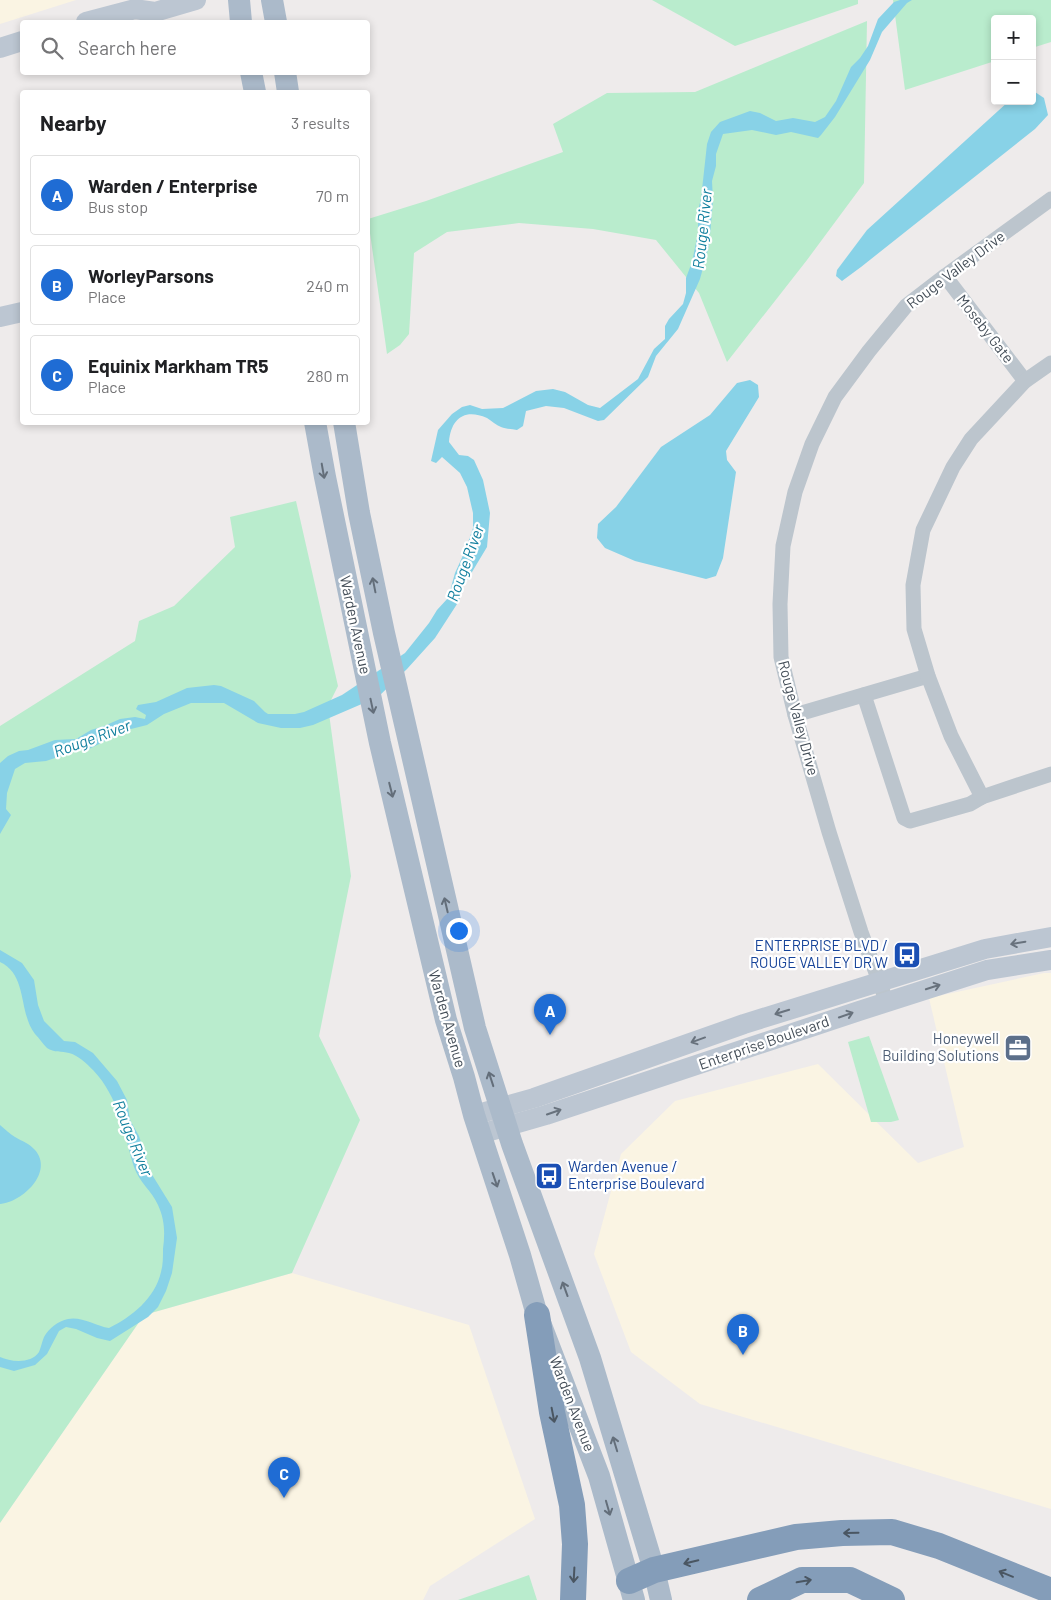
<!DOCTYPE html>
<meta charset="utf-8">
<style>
:root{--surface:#fff;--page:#f2f2f2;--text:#202124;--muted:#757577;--line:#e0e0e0;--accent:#1f6cd4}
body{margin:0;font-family:Barlow,sans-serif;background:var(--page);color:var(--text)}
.controls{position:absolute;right:15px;top:15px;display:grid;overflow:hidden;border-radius:5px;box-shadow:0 2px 8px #0003}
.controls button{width:45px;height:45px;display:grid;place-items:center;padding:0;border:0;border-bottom:1px solid var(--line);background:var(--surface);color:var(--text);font:25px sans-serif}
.you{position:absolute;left:458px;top:930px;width:18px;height:18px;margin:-12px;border:4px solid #fff;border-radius:50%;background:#1a73e8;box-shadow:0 0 0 8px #1a73e833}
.badge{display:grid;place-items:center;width:32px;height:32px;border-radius:50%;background:var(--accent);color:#fff;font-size:16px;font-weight:700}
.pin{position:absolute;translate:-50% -41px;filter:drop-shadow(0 1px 2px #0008)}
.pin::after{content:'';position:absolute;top:26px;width:18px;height:15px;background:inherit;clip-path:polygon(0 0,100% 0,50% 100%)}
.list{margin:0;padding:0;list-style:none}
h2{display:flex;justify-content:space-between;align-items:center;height:65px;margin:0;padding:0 20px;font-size:21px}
h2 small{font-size:16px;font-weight:400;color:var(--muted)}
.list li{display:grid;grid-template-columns:32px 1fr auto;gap:15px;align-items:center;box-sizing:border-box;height:80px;margin:0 10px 10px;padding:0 10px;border:1px solid var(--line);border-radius:5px}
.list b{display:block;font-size:19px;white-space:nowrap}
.list p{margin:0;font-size:16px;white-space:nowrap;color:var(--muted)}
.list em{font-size:16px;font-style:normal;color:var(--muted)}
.icon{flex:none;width:28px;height:28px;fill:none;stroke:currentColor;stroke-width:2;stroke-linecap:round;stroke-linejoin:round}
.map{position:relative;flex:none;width:1051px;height:1600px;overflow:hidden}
.search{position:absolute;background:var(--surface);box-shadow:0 2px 8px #0003;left:20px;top:20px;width:350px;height:55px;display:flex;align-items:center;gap:12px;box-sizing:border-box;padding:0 18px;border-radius:5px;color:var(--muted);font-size:19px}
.panel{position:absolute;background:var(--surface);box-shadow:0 2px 8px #0003;left:20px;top:90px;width:350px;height:335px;border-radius:5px}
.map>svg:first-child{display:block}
.commercial{fill:#faf4e3}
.green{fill:#b9eccd}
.water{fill:#88d2e7}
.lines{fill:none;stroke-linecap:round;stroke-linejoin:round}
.street{stroke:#bcc5cd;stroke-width:15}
.secondary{stroke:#bcc6d2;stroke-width:20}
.primary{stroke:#abbaca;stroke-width:22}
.highway{stroke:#849db9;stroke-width:26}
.oneway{stroke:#636e7a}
.oneway2{stroke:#68727d}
.oneway3{stroke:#4a5662}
.labels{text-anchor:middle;stroke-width:4.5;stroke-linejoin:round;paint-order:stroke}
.street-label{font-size:15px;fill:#444e58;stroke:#fff}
.transit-label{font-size:15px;fill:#164399;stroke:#fff;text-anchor:end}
.service-label{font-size:15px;fill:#4e5e75;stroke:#fff;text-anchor:end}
.water-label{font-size:16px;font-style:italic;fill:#117f9e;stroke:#fff}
</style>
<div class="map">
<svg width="1051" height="1600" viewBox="0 0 1051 1600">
<rect width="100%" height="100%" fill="#eeebeb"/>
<g class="commercial">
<path d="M0,0h76l-76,24z"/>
<path d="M1044,973h7v536l-351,-105 -69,-52 -37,-98 27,-100 54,-53 143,-37 100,99 46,-16 -35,-149z"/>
<path d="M292,1273l177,52 66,194 -105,67 -7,14h-423v-77l144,-208z"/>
</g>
<g class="green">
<path d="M652,0h206v4l-123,42z"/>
<path d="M893,0h158v42l-19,6v-29h-37v42l-90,29z"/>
<path d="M867,21l-3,162 -57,77 -80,102 -28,-69 -43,-53 -63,-11 -74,-6 -72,9 -33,21 -5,81 -9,11 -13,9 -19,-135 58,-18 137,-49 -10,-28 54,-31 88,-1z"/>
<path d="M296,501l42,185 -10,20 23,170 -32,160 41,84 -68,153 -148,42 -144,208v-797l135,-85 4,-20 35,-15 61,-59 -5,-30z"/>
<path d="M869,1036l30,84 -8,2h-20l-23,-80z"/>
<path d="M529,1575l8,25h-79z"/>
</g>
<g class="water">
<path d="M900,0h12l-5,3 -25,29 -12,28 -35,57 -14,18 -3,3 -27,-6 -15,3 -24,-5 -29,4 -7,20v12l-4,15 1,20 -4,45 -9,33 -22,50 -22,27 -8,21 -44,43 -6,1 -34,-13 -18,-2 -20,5 -3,15 -6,4c-5,-1 -11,-1 -16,-3 -5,-2 -9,-6 -14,-9 -23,-10 -36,1 -38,24l10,13 9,1 6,4 9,20 7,33 -3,34 -24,40 -4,14 -24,37 -28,31 -29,28 -65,28 -13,3h-19l-23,-5 -34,-20h-33l-27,11 -17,11 -20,5 -38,19 -13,2 -30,10 -21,2 -10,6 -8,24 -1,16 5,6 -11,19v-71l8,-7 11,-5 9,-1 27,-10 21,-1 15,-9 13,-4 16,-7 15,-2 10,2 1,-4 -10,-6 2,-4 18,-3 31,-14 27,-3 7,1 33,15 11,11 3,2h27l9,-2 38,-17 63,-42 24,-30 8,-13 11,-12 7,-25 10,-22 8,-23v-15l-6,-26 -7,-14 -18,-16 -6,6 -5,-2 7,-31 14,-16 10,-7 8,-2 12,4 21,-1 33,-17 17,-2 12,3 23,13 12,3 38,-29 16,-30 11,-10v-13l4,-7 14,-15 3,-11v-15l6,-16 6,-29v-23l3,-11 6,-55 4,-12 9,-10 30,-11 10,2 16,8 17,-3 22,4 10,-5 11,-16 15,-34 9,-9 8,-12 10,-27 16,-17z"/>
<path d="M1032,90l12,8 4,17 -13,14 -174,138 -19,14 -6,-5 1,-6 30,-40 142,-129h23z"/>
<path d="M750,380l8,5 1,12 -33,54 1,9 9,12 -13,86 -7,18 -10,3 -71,-18 -30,-13 -8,-10 1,-14 18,-17 45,-60 49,-32 27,-32z"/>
<path d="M0,950l22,13 12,17 4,25 6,16 20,20 11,1 18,11 24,28 10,19 3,20 9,16 12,37 21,34 5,31 -5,35 -6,18 -8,16 -10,10 -38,24 -13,-3 -21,-9 -10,-2 -7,4 -12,23 -12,11 -21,6 -14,-4v-10c11,5 31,7 39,-5 2,-5 3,-10 5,-15 5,-9 14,-16 24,-18 13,-3 28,7 41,9 23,-11 46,-30 52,-56 2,-7 2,-15 2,-23 2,-15 2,-29 -5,-44 -6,-14 -19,-23 -24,-38 -10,-33 -15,-70 -41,-97 -6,-6 -15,-15 -24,-17 -7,-2 -15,0 -22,-5 -4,-4 -8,-10 -12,-14 -17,-22 -7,-59 -35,-72z"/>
<path d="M0,1125c5,4 10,9 15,12 7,4 15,7 20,13 19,22 -12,52 -35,54z"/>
</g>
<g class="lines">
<g class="street">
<path d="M945,276l80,105"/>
<path d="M864,695l40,123 6,3 60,-17 12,-7 69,-23"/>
<path d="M795,715l133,-39"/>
<path d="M982,797l-31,-61 -23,-60 -14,-47 -1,-44 10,-55 30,-63 18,-28 54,-58 26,-18"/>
<path d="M887,1003l-26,-71 -32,-100 -34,-117 -14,-58 -1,-53 3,-58 12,-54 17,-48 23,-47 34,-46 37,-45 39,-30 106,-77"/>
</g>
<g class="secondary">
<path d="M86,22l49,-13 20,3 41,-12"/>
<path d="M0,48l22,-7"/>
<path d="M0,317l22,-5"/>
<path d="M474,1115l60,-17 210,-74 241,-75 66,-12"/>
<path d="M480,1134l66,-19 313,-104 128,-41 64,-10"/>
</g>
<g class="primary">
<path d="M239,0l2,22"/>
<path d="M272,0l4,22"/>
<path d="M251,72l4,20"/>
<path d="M285,72l3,20"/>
<path d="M315,422l10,55 55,266 66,277 18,57 10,38 46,140 17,60 62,161 35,124"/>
<path d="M344,422l15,91 25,120 91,395 37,116 78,214 64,212 7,30"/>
</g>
<g class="highway">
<path d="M537,1315l15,97 20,93 3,39 -2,56"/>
<path d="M629,1581l25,-11 142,-33 46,-4 50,-1 47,14 112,45"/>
<path d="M760,1600l42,-20h48l42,20"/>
</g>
</g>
<defs><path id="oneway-shaft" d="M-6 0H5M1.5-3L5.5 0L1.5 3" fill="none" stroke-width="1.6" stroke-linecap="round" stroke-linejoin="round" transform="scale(1.25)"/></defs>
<g class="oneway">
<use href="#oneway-shaft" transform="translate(323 471) rotate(80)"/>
<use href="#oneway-shaft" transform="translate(374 585) rotate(-101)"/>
<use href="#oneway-shaft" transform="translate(372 706) rotate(78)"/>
<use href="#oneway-shaft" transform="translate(391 790) rotate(76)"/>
<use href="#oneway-shaft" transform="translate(446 905) rotate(-103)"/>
<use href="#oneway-shaft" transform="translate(491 1079) rotate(-108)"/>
<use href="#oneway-shaft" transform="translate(495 1180) rotate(71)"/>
<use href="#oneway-shaft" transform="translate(565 1289) rotate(-110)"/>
<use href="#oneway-shaft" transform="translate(615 1444) rotate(-107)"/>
<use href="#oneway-shaft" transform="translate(608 1508) rotate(74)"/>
</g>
<g class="oneway2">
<use href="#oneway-shaft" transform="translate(1018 943) rotate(170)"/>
<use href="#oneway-shaft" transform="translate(933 987) rotate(-18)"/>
<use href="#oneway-shaft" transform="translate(782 1012) rotate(163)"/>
<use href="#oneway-shaft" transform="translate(846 1015) rotate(-19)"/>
<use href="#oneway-shaft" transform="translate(698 1040) rotate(160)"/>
<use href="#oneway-shaft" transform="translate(554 1112) rotate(-19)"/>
</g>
<g class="oneway3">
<use href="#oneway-shaft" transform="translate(553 1415) rotate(79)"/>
<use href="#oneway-shaft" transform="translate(851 1533) rotate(179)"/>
<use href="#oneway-shaft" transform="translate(691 1562) rotate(167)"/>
<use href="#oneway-shaft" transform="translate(1006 1574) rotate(-158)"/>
<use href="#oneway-shaft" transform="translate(574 1575) rotate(93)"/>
<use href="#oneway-shaft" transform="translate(804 1581) rotate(-10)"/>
</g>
<defs>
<g id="bus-square" transform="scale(1.4375)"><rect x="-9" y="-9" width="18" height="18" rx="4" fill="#1a4fb4" stroke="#fff"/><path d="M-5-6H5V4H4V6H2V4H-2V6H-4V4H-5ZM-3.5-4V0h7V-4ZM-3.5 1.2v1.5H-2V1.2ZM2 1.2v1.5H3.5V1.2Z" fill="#fff"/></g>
<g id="office-square" transform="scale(1.4375)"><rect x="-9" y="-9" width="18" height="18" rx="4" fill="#5c6f8a" stroke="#fff"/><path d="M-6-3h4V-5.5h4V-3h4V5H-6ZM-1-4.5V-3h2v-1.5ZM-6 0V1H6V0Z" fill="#fff"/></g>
</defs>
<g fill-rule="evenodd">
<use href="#bus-square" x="907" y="955"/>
<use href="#office-square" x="1018" y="1048"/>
<use href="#bus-square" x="549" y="1176"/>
</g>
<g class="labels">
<g class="street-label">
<text transform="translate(956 270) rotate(-37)" y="5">Rouge Valley Drive</text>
<text transform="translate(985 329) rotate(52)" y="5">Moseby Gate</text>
<text transform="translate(355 625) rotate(78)" y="5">Warden Avenue</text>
<text transform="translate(798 718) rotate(75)" y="5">Rouge Valley Drive</text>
<text transform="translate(447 1019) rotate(74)" y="5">Warden Avenue</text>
<text transform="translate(764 1043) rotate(-19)" y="5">Enterprise Boulevard</text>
<text transform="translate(572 1404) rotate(69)" y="5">Warden Avenue</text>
</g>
<g class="transit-label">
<text x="888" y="951">ENTERPRISE BLVD /<tspan x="888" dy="17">ROUGE VALLEY DR W</tspan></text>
<text x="568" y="1172" text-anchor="start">Warden Avenue /<tspan x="568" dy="17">Enterprise Boulevard</tspan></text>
</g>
<g class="service-label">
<text x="999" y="1044">Honeywell<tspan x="999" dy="17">Building Solutions</tspan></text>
</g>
<g class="water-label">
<text transform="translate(702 229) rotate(-84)" y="6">Rouge River</text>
<text transform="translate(465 563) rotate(-70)" y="6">Rouge River</text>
<text transform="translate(92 738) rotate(-20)" y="6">Rouge River</text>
<text transform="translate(133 1138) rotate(68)" y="6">Rouge River</text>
</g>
</g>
</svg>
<div class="controls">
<button>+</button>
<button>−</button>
</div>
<div class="you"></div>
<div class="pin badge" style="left:550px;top:1035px">A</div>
<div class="pin badge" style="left:743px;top:1355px">B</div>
<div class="pin badge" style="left:284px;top:1498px">C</div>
<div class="search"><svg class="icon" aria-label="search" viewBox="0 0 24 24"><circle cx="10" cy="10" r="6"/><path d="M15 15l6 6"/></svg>Search here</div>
<section class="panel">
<h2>Nearby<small>3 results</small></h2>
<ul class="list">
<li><span class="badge">A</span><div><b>Warden / Enterprise</b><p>Bus stop</p></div><em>70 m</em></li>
<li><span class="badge">B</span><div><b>WorleyParsons</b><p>Place</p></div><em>240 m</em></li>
<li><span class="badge">C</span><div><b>Equinix Markham TR5</b><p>Place</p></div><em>280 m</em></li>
</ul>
</section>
</div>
